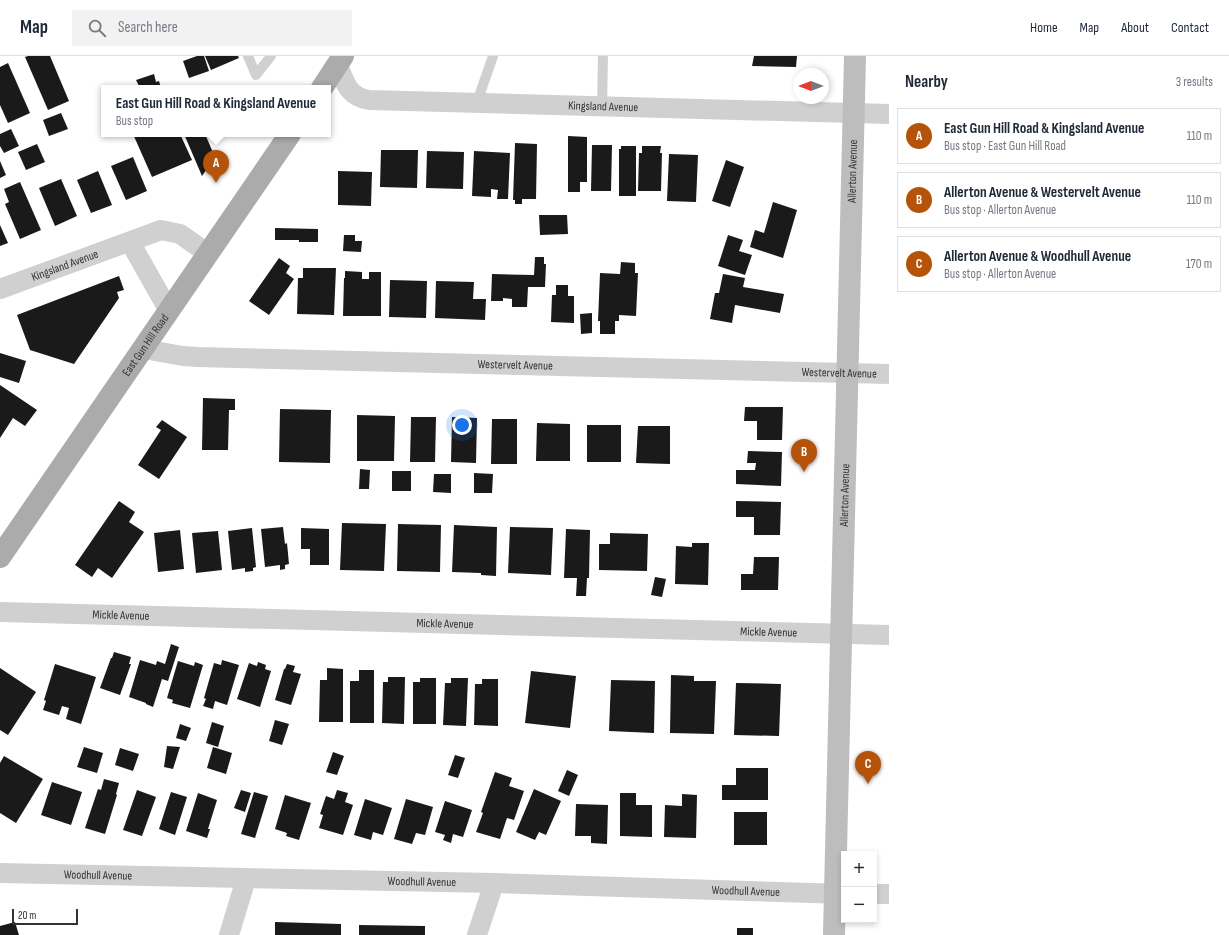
<!DOCTYPE html>
<meta charset="utf-8">
<style>
:root{--surface:#fff;--page:#f2f2f3;--text:#1f2937;--muted:#747a83;--line:#e0e1e3;--accent:#b45309}
body{margin:0;font-family:"Sofia Sans Condensed",sans-serif;background:var(--page);color:var(--text)}
.controls{position:absolute;right:12px;bottom:12px;display:grid;overflow:hidden;border-radius:0px;box-shadow:0 2px 6px #0003}
.controls button{width:36px;height:36px;display:grid;place-items:center;padding:0;border:0;border-bottom:1px solid var(--line);background:var(--surface);color:var(--text);font:20px sans-serif}
.compass{position:absolute;left:793px;top:12px;width:36px;height:36px;border-radius:50%;background:var(--surface);box-shadow:0 2px 6px #0003;rotate:270deg}
.scale{position:absolute;left:12px;bottom:10px;width:66px;box-sizing:border-box;padding-left:4px;border:2px solid #333;border-top:0;font-size:11px;line-height:14px;white-space:nowrap;color:#333;-webkit-text-stroke:3px #fff;paint-order:stroke}
.you{position:absolute;left:462px;top:369px;width:14px;height:14px;margin:-10px;border:3px solid #fff;border-radius:50%;background:#1a73e8;box-shadow:0 0 0 6px #1a73e833}
.badge{display:grid;place-items:center;width:26px;height:26px;border-radius:50%;background:var(--accent);color:#fff;font-size:13px;font-weight:700}
.pin{position:absolute;translate:-50% -33px;filter:drop-shadow(0 1px 2px #0008)}
.pin::after{content:'';position:absolute;top:21px;width:14px;height:12px;background:inherit;clip-path:polygon(0 0,100% 0,50% 100%)}
.popup{position:absolute;left:101px;top:29px;width:230px;height:52px;box-sizing:border-box;display:grid;place-content:center;border-radius:0px;background:var(--surface);filter:drop-shadow(0 1px 3px #0005);font-size:13px;white-space:nowrap;color:var(--muted)}
.popup b{font-size:15px;color:var(--text)}
.popup::after{content:'';position:absolute;left:50%;top:100%;margin-left:-8px;border:8px solid transparent;border-top-color:var(--surface)}
.list{margin:0;padding:0;list-style:none}
h2{display:flex;justify-content:space-between;align-items:center;height:52px;margin:0;padding:0 16px;font-size:17px}
h2 small{font-size:13px;font-weight:400;color:var(--muted)}
.list li{display:grid;grid-template-columns:26px 1fr auto;gap:12px;align-items:center;box-sizing:border-box;height:56px;margin:0 8px 8px;padding:0 8px;border:1px solid var(--line);border-radius:0px}
.list b{display:block;font-size:15px;white-space:nowrap}
.list p{margin:0;font-size:13px;white-space:nowrap;color:var(--muted)}
.list em{font-size:13px;font-style:normal;color:var(--muted)}
.icon{flex:none;width:22px;height:22px;fill:none;stroke:currentColor;stroke-width:2;stroke-linecap:round;stroke-linejoin:round}
.map{position:relative;flex:none;width:889px;height:879px;overflow:hidden}
header{display:flex;align-items:center;gap:24px;box-sizing:border-box;height:56px;padding:0 20px;background:var(--surface);border-bottom:1px solid var(--line)}
header strong{font-size:19px}
nav{display:flex;gap:22px;margin-inline-start:auto;font-size:14px}
.search{width:280px;height:36px;background:var(--page);display:flex;align-items:center;gap:10px;box-sizing:border-box;padding:0 14px;border-radius:0px;color:var(--muted);font-size:15px}
main{display:flex}
aside{flex:1;background:var(--surface)}
.map>svg:first-child{display:block}
.building{fill:#1a1a1a}
.lines{fill:none;stroke-linecap:round;stroke-linejoin:round}
.lane{stroke:#d0d0d0;stroke-width:10}
.street{stroke:#d0d0d0;stroke-width:20}
.secondary{stroke:#bdbdbd;stroke-width:22}
.primary{stroke:#ababab;stroke-width:22}
.labels{text-anchor:middle;stroke-width:4;stroke-linejoin:round;paint-order:stroke}
.street-label{font-size:12px;fill:#333;stroke:#fff}
</style>
<header>
<strong>Map</strong>
<div class="search"><svg class="icon" aria-label="search" viewBox="0 0 24 24"><circle cx="10" cy="10" r="6"/><path d="M15 15l6 6"/></svg>Search here</div>
<nav><a>Home</a><a>Map</a><a>About</a><a>Contact</a></nav>
</header>
<main>
<div class="map">
<svg width="889" height="879" viewBox="0 0 889 879">
<rect width="100%" height="100%" fill="#fff"/>
<g class="building">
<path d="M28,0h22l19,45 -21,9 -23,-53z"/>
<path d="M197,0h7l5,15 -20,7 -6,-17z"/>
<path d="M205,0h33l1,2 -28,12z"/>
<path d="M754,0h43l-1,11 -44,-1z"/>
<path d="M8,7l22,50 -22,10 -8,-18v-38z"/>
<path d="M154,18l2,8 3,-1 2,7h-21l-4,-8z"/>
<path d="M61,57l7,16 -19,7 -6,-16z"/>
<path d="M11,73l8,17 -15,7 -4,-7v-12z"/>
<path d="M133,78h47l12,26 -40,17z"/>
<path d="M184,78h21l10,23 -13,19z"/>
<path d="M568,80l19,1v45h-7v10h-12z"/>
<path d="M515,87l22,1 -1,55h-14v5h-7v-4h-2z"/>
<path d="M37,88l8,18 -19,8 -8,-18z"/>
<path d="M592,89h20l-1,46h-20z"/>
<path d="M621,90h15v50h-17v-47h2z"/>
<path d="M642,90h19l-1,7h2l-1,38h-23l1,-38h3z"/>
<path d="M381,94h37l-1,38 -37,-1z"/>
<path d="M427,95l37,1 -1,37 -37,-1z"/>
<path d="M474,95l36,2 -2,46h-11l1,-9 -7,-1v8l-19,-1z"/>
<path d="M669,98l29,1 -2,47 -29,-1z"/>
<path d="M133,101l14,34 -21,9 -15,-34z"/>
<path d="M726,104l18,7 -14,40 -18,-6z"/>
<path d="M0,105l6,14 -6,3z"/>
<path d="M98,115l14,34 -21,8 -14,-33z"/>
<path d="M338,115l34,1 -1,34 -33,-1z"/>
<path d="M61,123l16,37 -22,10 -16,-38z"/>
<path d="M20,126l21,48 -21,9 -15,-35 4,-2 -5,-13z"/>
<path d="M773,146l24,8 -14,48 -33,-11 5,-17 9,3z"/>
<path d="M539,159h28l1,19 -28,1z"/>
<path d="M0,169l8,18 -8,3z"/>
<path d="M275,172l43,1v13h-19v-2h-24z"/>
<path d="M344,179h11v6h7l-1,11 -18,-1z"/>
<path d="M728,179l15,5 -4,11 13,4 -7,20 -27,-9z"/>
<path d="M535,201h9v7h2l-1,23h-17l-1,20h-15v-8l-9,-1v3h-12l1,-27 42,1z"/>
<path d="M279,202l11,8 -4,7 8,6 -25,36 -20,-14z"/>
<path d="M621,206l14,1v10h3l-2,43 -17,-1v6h-4v13h-15v-13h-2l2,-48 20,1z"/>
<path d="M303,212h33l-2,47 -37,-1 1,-36h5z"/>
<path d="M345,215l17,1v7h7v-7h12v44h-38l1,-38h1z"/>
<path d="M723,218l22,4 -2,9 41,7 -4,19 -45,-8 -3,18 -22,-4 5,-26h4z"/>
<path d="M119,220l5,14 -7,2 2,6 -45,66 -44,-14 -13,-35z"/>
<path d="M390,224l37,1 -1,37 -37,-1z"/>
<path d="M436,225l38,1 -1,17h13l-1,21 -50,-2z"/>
<path d="M556,229h12v11h6v27l-23,-1 1,-27h4z"/>
<path d="M592,257v20l-11,1 -1,-20z"/>
<path d="M0,297l26,8 -7,22 -19,-6z"/>
<path d="M0,329l37,25 -12,16 -12,-8 -13,20z"/>
<path d="M203,342l32,1v11h-6l-1,40h-26z"/>
<path d="M745,351h38l-1,33h-25v-19h-13z"/>
<path d="M280,353l51,1 -1,53 -51,-1z"/>
<path d="M357,359l38,1 -1,45h-37z"/>
<path d="M411,361h25l-1,45h-25z"/>
<path d="M452,361l25,1 -1,45 -25,-1z"/>
<path d="M492,363h25v45h-26z"/>
<path d="M162,364l25,17 -28,42 -21,-14 23,-35 -5,-3z"/>
<path d="M537,367l33,1v37h-34z"/>
<rect x="587" y="369" width="34" height="37"/>
<path d="M638,370h32v38l-34,-1z"/>
<path d="M748,395l34,1 -1,34 -45,-2v-14h19l1,-7h-9z"/>
<path d="M360,413l10,1 -1,19h-10z"/>
<rect x="392" y="415" width="19" height="20"/>
<path d="M474,417l19,1 -1,19h-18z"/>
<path d="M434,418h17v19l-18,-1z"/>
<path d="M119,445l16,11 -6,10 15,10 -32,46 -14,-10 -6,9 -17,-12z"/>
<path d="M736,445l45,1 -1,33h-26v-18h-18z"/>
<path d="M342,467l44,1 -2,47 -44,-1z"/>
<path d="M398,468l43,1 -1,47 -43,-1z"/>
<path d="M454,469l43,2 -1,49 -15,-1v-2l-29,-1z"/>
<path d="M283,471l2,17 2,-1 2,21 -4,1v4l-5,1v-5l-15,2 -4,-38z"/>
<path d="M510,471l43,1 -2,47 -43,-2z"/>
<path d="M252,472l4,39 -3,1v3l-8,1v-4l-13,2 -4,-39z"/>
<path d="M301,472l28,1v36h-19v-16h-9z"/>
<path d="M566,473l24,1 -1,48h-2l-1,18h-10l1,-18h-13z"/>
<path d="M180,474l4,39 -26,3 -4,-39z"/>
<path d="M218,475l4,39 -26,3 -4,-40z"/>
<path d="M610,477l38,1 -1,37 -48,-1v-26h11z"/>
<path d="M692,487h17l-1,42 -33,-1 1,-38 16,1z"/>
<path d="M754,501h25l-1,33h-37v-16h12z"/>
<path d="M655,521l11,2 -4,18 -11,-2z"/>
<path d="M171,588l8,3 -11,34 -6,-2 -9,28 -7,-3v-1l-17,-6 11,-37 16,5 1,-4 8,3z"/>
<path d="M114,596l17,5 -2,7h2l-11,31 -20,-7 11,-30h1z"/>
<path d="M222,604l17,5 -12,40 -12,-4 -2,8 -10,-3 3,-7 -2,-1 10,-35 7,2z"/>
<path d="M178,605l16,5 1,-4 8,3 -13,43 -18,-5 1,-3 -6,-2z"/>
<path d="M258,606l8,3 -1,4 6,2 -11,36 -23,-8 12,-36 8,3z"/>
<path d="M55,608l41,13 -15,47 -15,-5 3,-11 -7,-2 -3,9 -16,-5 3,-9 -2,-1z"/>
<path d="M287,608l8,2 -2,6 8,2 -10,31 -16,-5 9,-31h1z"/>
<path d="M0,612l36,24 -28,43 -8,-5z"/>
<path d="M327,612l16,1v53h-24l1,-42h7z"/>
<path d="M359,614h15v53h-24v-42h9z"/>
<path d="M531,615l45,5 -6,52 -45,-5z"/>
<path d="M671,619l23,1v5h22l-2,53 -44,-1z"/>
<path d="M388,621h17l-1,47 -22,-1 1,-41h5z"/>
<path d="M420,622h16v46h-23v-42h7z"/>
<path d="M451,622h17l-2,48 -23,-1 2,-42h6z"/>
<path d="M482,623h16v47l-24,-1 1,-41h7z"/>
<path d="M611,624l44,1 -1,52 -45,-2z"/>
<path d="M736,627l45,1 -2,52 -45,-1z"/>
<path d="M275,664l14,4 -7,21 -13,-4z"/>
<path d="M212,666l12,4 -6,21 -12,-4z"/>
<path d="M180,668l11,4 -5,13 -10,-3z"/>
<path d="M167,690l13,1 -7,22 -9,-2z"/>
<path d="M84,691l19,6 -6,20 -20,-6z"/>
<path d="M213,691l19,6 -6,21 -19,-6z"/>
<path d="M120,692l19,6 -6,17 -18,-6z"/>
<path d="M333,696l11,4 -7,19 -11,-3z"/>
<path d="M455,699l10,3 -7,20 -10,-3z"/>
<path d="M4,700l39,23 -27,44 -16,-10v-50z"/>
<path d="M736,712h32v32h-46v-15h14z"/>
<path d="M567,714l11,5 -9,21 -11,-5z"/>
<path d="M495,716l17,6 -3,8 15,5 -10,29 -7,-2 -7,21 -24,-7 7,-19 -2,-1z"/>
<path d="M104,723l15,4 -3,11 1,1 -12,39 -20,-6 13,-39 3,1z"/>
<path d="M52,726l30,10 -11,33 -30,-10z"/>
<path d="M534,733l27,12 -15,34 -7,-3 -4,8 -19,-8z"/>
<path d="M137,734l19,7 -14,39 -19,-6z"/>
<path d="M241,734l10,3 -6,19 -11,-4z"/>
<path d="M337,734l11,3 -3,9 8,3 -10,30 -24,-7 4,-13 -3,-1 6,-18 8,3z"/>
<path d="M171,736l16,5 -12,38 -16,-6z"/>
<path d="M254,736l14,4 -13,42 -14,-4z"/>
<path d="M198,737l19,7 -9,29h2l-3,9 -21,-7z"/>
<path d="M620,737h16v12h16v32l-32,-1z"/>
<path d="M682,738l15,1 -1,43 -32,-1 1,-32 17,1z"/>
<path d="M285,739l26,8 -12,37 -13,-4 1,-3 -12,-4z"/>
<path d="M365,743l27,9 -9,27 -10,-3 -2,8 -17,-5z"/>
<path d="M406,743l27,8 -8,28 -9,-2 -4,11 -18,-5z"/>
<path d="M445,745l27,9 -9,27 -10,-3 -2,9 -8,-3 2,-5 -10,-3z"/>
<path d="M576,748l32,1 -1,39 -16,-1v-7h-16z"/>
<rect x="734" y="756" width="33" height="33"/>
<path d="M15,866l4,13h-19v-9z"/>
<path d="M275,866l66,2v11h-66z"/>
<path d="M359,869l66,1v9h-66z"/>
<rect x="737" y="872" width="16" height="7"/>
</g>
<g class="lines">
<g class="lane">
<path d="M248,0l8,19 15,-19"/>
<path d="M477,46l16,-46"/>
<path d="M602,51l1,-51"/>
</g>
<g class="street">
<path id="s1" d="M338,9c7,17 9,31 31,35l520,14"/>
<path d="M130,186l39,69"/>
<path id="s2" d="M0,233l161,-59 19,4 27,19"/>
<path id="s3" d="M143,293l40,7 14,1 692,17"/>
<path id="s4" d="M0,556l889,23"/>
<path id="s5" d="M0,817l494,10 350,11"/>
<path d="M874,838h15"/>
<path d="M229,879l17,-56"/>
<path d="M477,879l17,-52"/>
</g>
<path class="secondary" id="s6" d="M834,879l21,-879"/>
<g class="primary">
<path d="M322,32l21,-32"/>
<path id="s7" d="M0,501l290,-423"/>
</g>
</g>
<g class="labels">
<g class="street-label">
<text dy="4" stroke="none"><textPath href="#s1" startOffset="284">Kingsland Avenue</textPath></text>
<text dy="4" stroke="none"><textPath href="#s6" startOffset="764">Allerton Avenue</textPath></text>
<text dy="4" stroke="none"><textPath href="#s2" startOffset="69">Kingsland Avenue</textPath></text>
<text dy="4" stroke="none"><textPath href="#s7" startOffset="257">East Gun Hill Road</textPath></text>
<text dy="4" stroke="none"><textPath href="#s3" startOffset="373">Westervelt Avenue</textPath></text>
<text dy="4" stroke="none"><textPath href="#s3" startOffset="697">Westervelt Avenue</textPath></text>
<text dy="4" stroke="none"><textPath href="#s6" startOffset="440">Allerton Avenue</textPath></text>
<text dy="4" stroke="none"><textPath href="#s4" startOffset="121">Mickle Avenue</textPath></text>
<text dy="4" stroke="none"><textPath href="#s4" startOffset="445">Mickle Avenue</textPath></text>
<text dy="4" stroke="none"><textPath href="#s4" startOffset="769">Mickle Avenue</textPath></text>
<text dy="4" stroke="none"><textPath href="#s5" startOffset="98">Woodhull Avenue</textPath></text>
<text dy="4" stroke="none"><textPath href="#s5" startOffset="422">Woodhull Avenue</textPath></text>
<text dy="4" stroke="none"><textPath href="#s5" startOffset="746">Woodhull Avenue</textPath></text>
</g>
</g>
</svg>
<div class="controls">
<button>+</button>
<button>−</button>
</div>
<svg class="compass" viewBox="-18 -18 36 36"><path d="M0-13l5 13h-10z" fill="#e53935"/><path d="M0 13l5-13h-10z" fill="#747a83"/></svg>
<div class="scale">20 m</div>
<div class="you"></div>
<div class="pin badge" style="left:216px;top:127px">A</div>
<div class="popup"><b>East Gun Hill Road &amp; Kingsland Avenue</b>Bus stop</div>
<div class="pin badge" style="left:804px;top:416px">B</div>
<div class="pin badge" style="left:868px;top:728px">C</div>
</div>
<aside>
<h2>Nearby<small>3 results</small></h2>
<ul class="list">
<li><span class="badge">A</span><div><b>East Gun Hill Road &amp; Kingsland Avenue</b><p>Bus stop · East Gun Hill Road</p></div><em>110 m</em></li>
<li><span class="badge">B</span><div><b>Allerton Avenue &amp; Westervelt Avenue</b><p>Bus stop · Allerton Avenue</p></div><em>110 m</em></li>
<li><span class="badge">C</span><div><b>Allerton Avenue &amp; Woodhull Avenue</b><p>Bus stop · Allerton Avenue</p></div><em>170 m</em></li>
</ul>
</aside>
</main>
